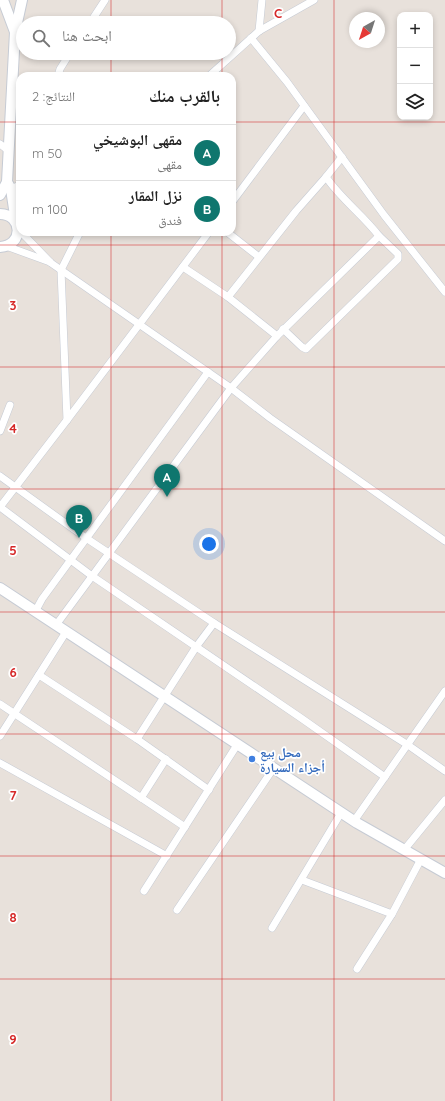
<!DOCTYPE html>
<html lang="ar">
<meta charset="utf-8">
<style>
:root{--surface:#fff;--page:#f6f6f6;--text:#222;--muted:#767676;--line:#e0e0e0;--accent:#0f766e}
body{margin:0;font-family:Quicksand,"Noto Naskh Arabic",sans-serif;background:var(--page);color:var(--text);direction:rtl}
.controls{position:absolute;right:12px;top:12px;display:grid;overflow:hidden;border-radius:8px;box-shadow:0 2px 6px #0003}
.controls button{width:36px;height:36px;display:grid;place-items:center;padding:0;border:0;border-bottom:1px solid var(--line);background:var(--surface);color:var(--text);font:20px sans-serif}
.compass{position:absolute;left:349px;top:12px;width:36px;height:36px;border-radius:50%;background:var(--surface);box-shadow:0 2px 6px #0003;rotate:219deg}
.you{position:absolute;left:209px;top:544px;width:14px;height:14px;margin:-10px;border:3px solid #fff;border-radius:50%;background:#1a73e8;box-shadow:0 0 0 6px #1a73e833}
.badge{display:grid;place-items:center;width:26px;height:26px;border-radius:50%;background:var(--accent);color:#fff;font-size:13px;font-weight:700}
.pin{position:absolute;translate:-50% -33px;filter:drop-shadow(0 1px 2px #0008)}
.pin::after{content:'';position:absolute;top:21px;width:14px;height:12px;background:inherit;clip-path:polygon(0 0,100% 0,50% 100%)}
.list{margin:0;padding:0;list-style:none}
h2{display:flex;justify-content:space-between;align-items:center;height:52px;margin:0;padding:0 16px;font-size:17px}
h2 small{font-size:13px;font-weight:400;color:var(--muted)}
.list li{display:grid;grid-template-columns:26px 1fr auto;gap:12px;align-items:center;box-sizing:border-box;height:56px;padding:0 16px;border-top:1px solid var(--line)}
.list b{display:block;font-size:15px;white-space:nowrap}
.list p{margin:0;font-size:13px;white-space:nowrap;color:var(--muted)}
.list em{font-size:13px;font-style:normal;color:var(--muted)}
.icon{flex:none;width:22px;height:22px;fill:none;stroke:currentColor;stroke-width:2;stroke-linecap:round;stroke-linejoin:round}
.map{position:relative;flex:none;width:445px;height:1101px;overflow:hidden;direction:ltr}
.search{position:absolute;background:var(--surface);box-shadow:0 2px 6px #0003;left:16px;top:16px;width:220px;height:44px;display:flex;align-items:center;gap:10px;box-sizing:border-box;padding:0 14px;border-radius:22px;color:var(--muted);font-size:15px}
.panel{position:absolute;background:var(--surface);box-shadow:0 2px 6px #0003;left:16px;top:72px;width:220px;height:164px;border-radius:12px;direction:rtl}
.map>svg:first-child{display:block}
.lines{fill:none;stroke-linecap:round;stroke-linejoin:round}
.minor-casing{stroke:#c6cbd4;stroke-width:8}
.secondary-casing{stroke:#c6cbd4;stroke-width:12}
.minor{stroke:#fff;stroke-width:7}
.secondary{stroke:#fff;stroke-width:10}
.grid{fill:none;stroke:#d62828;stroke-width:1;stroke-opacity:0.55}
.shop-dot{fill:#3f7fe0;stroke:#fff;stroke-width:1.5}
.labels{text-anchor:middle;stroke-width:3.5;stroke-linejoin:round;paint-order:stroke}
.shop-label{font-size:13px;font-weight:bold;fill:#366cbe;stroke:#fff;text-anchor:start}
.grid-label{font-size:13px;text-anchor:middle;font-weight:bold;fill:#d62828;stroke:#fff;stroke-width:3.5;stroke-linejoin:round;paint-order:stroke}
</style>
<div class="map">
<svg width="445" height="1101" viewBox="0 0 445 1101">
<rect width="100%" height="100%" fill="#e8e1db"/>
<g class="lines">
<g class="minor-casing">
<g id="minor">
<path d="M90,23l15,-23"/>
<path d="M259,31l3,-31"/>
<path d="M251,38l36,44 97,133 61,77"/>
<path d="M58,76l2,-7 10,-16"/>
<path d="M209,76l50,-45 55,-31"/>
<path d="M0,144l9,7"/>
<path d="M11,189l9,-4"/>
<path d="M232,202l72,-96"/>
<path d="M21,232l30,31 180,125 39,30 175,123"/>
<path d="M227,232l32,25"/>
<path d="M6,246l44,16"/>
<path d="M183,267l45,30 49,39"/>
<path d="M228,297l68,-86 30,-34"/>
<path d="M283,329l19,18 4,2 3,-3 89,-87v-5l-19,-18"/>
<path d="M67,420l-6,-150 19,-38"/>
<path d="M0,431l10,-26"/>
<path d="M0,476l86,62 128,85 194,122 37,26"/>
<path d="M0,507l92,69 209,142 84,59"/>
<path d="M0,507l67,-87 142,-188"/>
<path d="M35,612l7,-13 166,-227"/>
<path d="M56,625l175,-237 46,-52 102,-100c-16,-21 -38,-37 -53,-59l16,-20"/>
<path d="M39,675l98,64 72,51"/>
<path d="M0,704l185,123"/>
<path d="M0,736l66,-104"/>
<path d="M137,739l59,-92 18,-24"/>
<path d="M0,763l167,93"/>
<path d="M141,798l25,-39"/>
<path d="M354,821l91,-130"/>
<path d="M404,850l41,-50"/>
<path d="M302,880l90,34"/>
<path d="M144,891l93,-146"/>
<path d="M177,910l96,-141"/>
<path d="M272,928l69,-115"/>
<path d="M357,969l35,-55 29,-55"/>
</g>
</g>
<g class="secondary-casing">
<g id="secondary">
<path d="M3,0l12,32"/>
<path d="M0,195l7,-13"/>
<path d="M0,214c23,0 24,32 0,33"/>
<path d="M16,222l-5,-33 -4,-7 8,-150 7,-32"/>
<path d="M0,588l357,235 88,50"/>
</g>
</g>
<use href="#minor" class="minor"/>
<use href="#secondary" class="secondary"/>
</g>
<path class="grid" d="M111,0v23M222,0v23M334,0v1101M111,53v23M222,53v23M0,122h20M232,122h213M111,232v869M222,232v869M0,245h445M0,367h445M0,489h445M0,612h445M0,734h445M0,856h445M0,979h445"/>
<circle class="shop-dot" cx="252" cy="759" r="4"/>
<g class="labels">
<g class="shop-label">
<text x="260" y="757">محل بيع<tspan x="260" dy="15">أجزاء السيارة</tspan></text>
</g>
</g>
<g class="grid-label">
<text x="278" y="18">C</text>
<text x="13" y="310">3</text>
<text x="13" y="433">4</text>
<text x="13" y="555">5</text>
<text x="13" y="677">6</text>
<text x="13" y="800">7</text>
<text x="13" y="922">8</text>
<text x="13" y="1044">9</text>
</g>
</svg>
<div class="controls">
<button>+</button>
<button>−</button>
<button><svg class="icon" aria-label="layers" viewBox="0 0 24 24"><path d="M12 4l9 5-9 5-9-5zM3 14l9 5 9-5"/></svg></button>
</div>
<svg class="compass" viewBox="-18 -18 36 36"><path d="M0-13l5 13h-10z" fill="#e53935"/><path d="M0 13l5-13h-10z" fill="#767676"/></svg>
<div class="you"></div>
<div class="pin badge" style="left:167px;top:497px">A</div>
<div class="pin badge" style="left:79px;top:538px">B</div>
<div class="search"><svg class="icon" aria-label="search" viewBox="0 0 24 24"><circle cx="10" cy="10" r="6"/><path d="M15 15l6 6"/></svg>ابحث هنا</div>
<section class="panel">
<h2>بالقرب منك<small>النتائج: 2</small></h2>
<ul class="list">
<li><span class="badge">A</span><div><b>مقهى البوشيخي</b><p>مقهى</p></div><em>50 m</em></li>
<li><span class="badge">B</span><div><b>نزل المقار</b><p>فندق</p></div><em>100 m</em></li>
</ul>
</section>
</div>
